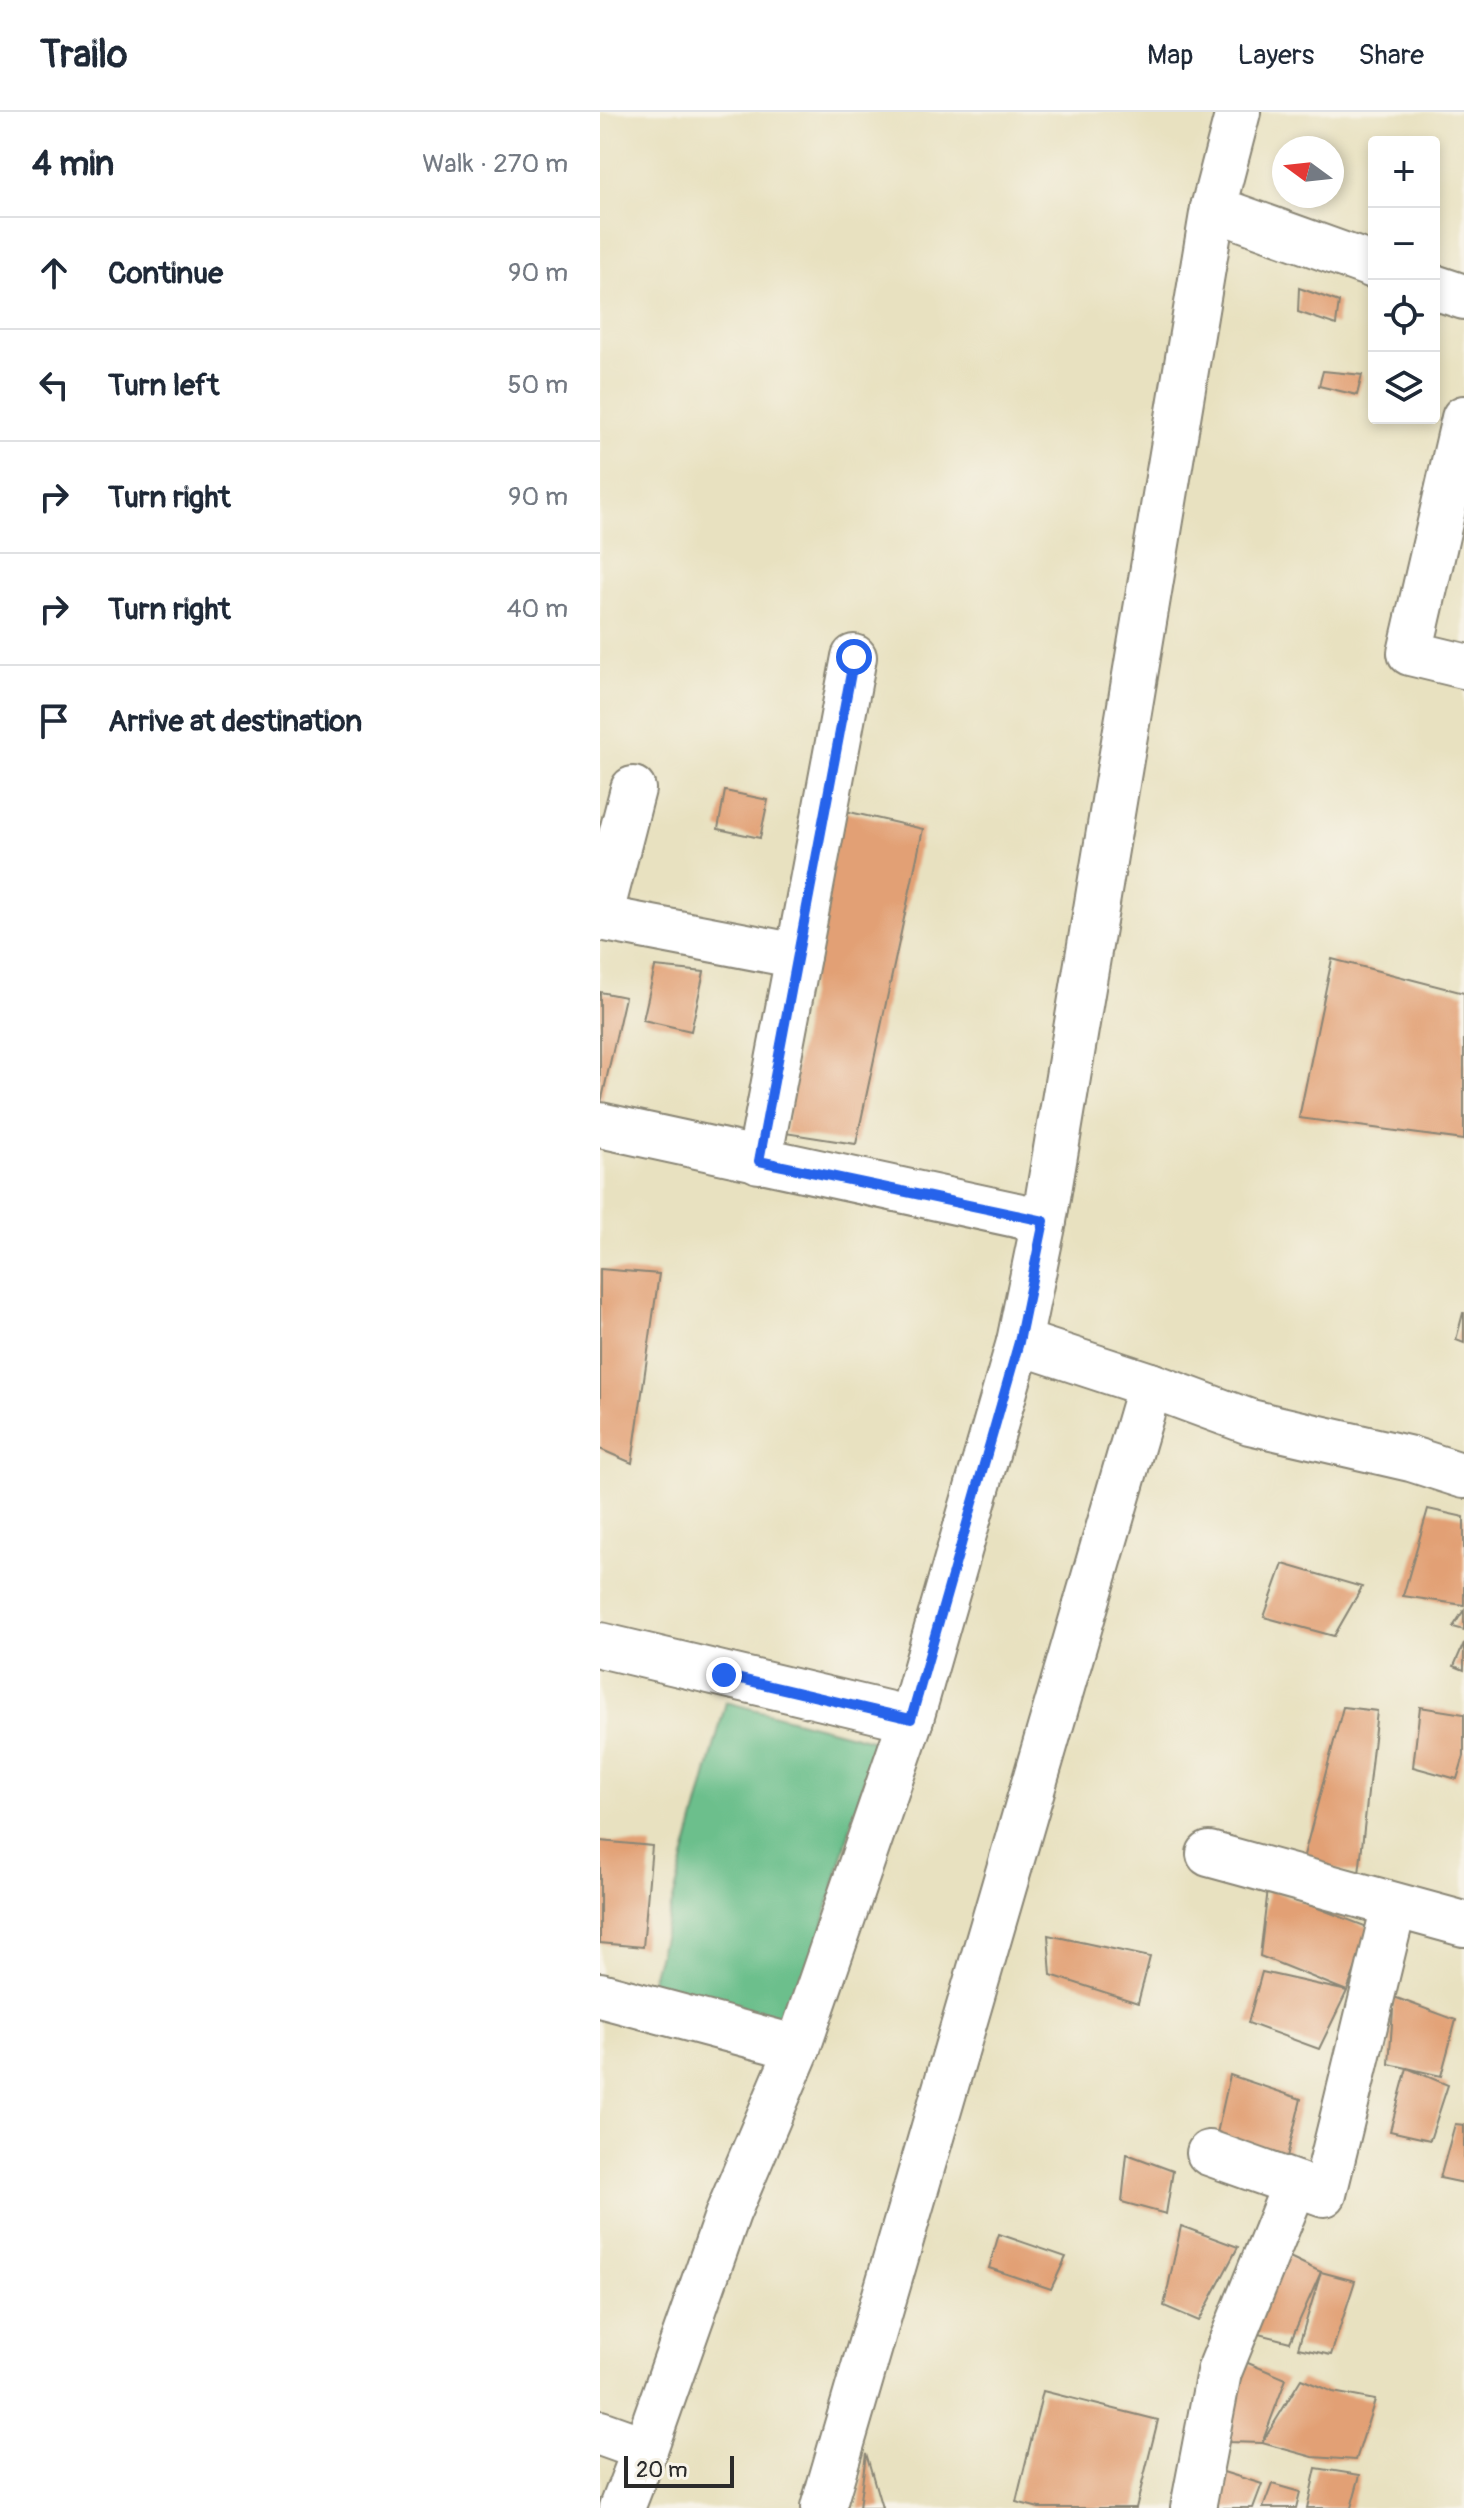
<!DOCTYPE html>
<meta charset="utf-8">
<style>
:root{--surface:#fff;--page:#f6f6f7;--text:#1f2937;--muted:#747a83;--line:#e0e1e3}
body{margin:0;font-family:Pangolin,sans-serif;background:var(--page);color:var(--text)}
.controls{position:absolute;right:24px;top:24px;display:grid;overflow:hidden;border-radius:8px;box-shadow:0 4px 12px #0003}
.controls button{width:72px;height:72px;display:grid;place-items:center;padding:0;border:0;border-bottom:2px solid var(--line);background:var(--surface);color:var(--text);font:40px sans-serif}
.compass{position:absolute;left:672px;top:24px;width:72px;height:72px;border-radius:50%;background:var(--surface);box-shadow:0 4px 12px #0003;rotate:285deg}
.scale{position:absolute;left:24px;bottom:20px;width:110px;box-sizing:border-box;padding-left:8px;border:4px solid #2b2b2b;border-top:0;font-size:22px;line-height:28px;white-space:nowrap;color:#2b2b2b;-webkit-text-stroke:6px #f7f3e8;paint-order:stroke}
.stop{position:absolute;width:24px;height:24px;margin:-18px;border:6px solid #2563eb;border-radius:50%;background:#fff}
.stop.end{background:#2563eb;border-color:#fff;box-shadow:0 2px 8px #0008}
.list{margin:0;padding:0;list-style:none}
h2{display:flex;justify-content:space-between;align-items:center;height:104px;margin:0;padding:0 32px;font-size:34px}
h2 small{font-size:26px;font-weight:400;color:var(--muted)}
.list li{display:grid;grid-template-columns:52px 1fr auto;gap:24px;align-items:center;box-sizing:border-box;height:112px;padding:0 32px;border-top:2px solid var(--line)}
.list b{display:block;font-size:30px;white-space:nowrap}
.list em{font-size:26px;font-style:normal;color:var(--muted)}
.icon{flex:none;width:44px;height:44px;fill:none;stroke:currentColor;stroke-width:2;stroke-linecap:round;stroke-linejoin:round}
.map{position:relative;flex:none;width:864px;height:2396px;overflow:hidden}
header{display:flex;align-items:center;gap:48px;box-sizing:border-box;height:112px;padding:0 40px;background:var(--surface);border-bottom:2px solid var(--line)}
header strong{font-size:38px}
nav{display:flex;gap:44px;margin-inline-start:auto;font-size:28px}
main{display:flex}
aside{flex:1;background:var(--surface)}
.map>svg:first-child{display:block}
.forest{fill:#6cbf8c;stroke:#4c755c;stroke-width:2}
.building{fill:#e2a074}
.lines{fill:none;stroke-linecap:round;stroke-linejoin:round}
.minor-casing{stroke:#8a8676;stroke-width:48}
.minor{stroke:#fff;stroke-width:44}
.route{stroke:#2563eb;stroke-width:10}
</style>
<header>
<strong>Trailo</strong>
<nav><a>Map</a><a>Layers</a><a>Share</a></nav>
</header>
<main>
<aside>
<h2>4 min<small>Walk · 270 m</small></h2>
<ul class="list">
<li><svg class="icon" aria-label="ahead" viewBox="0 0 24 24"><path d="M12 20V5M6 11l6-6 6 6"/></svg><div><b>Continue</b></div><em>90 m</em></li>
<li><svg class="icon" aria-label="left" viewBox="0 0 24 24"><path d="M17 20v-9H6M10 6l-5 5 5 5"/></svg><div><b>Turn left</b></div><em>50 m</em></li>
<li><svg class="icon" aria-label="right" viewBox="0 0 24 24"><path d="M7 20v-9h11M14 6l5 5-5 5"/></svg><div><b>Turn right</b></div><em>90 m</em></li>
<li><svg class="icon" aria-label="right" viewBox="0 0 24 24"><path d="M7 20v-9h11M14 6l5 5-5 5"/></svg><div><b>Turn right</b></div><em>40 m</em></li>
<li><svg class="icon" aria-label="arrive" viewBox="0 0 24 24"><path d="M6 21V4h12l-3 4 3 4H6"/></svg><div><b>Arrive at destination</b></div></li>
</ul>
</aside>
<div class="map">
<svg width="864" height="2396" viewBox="0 0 864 2396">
<rect width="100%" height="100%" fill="#f7f3e8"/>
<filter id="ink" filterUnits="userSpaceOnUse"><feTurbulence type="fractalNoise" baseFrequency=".0125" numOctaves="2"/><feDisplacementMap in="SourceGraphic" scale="16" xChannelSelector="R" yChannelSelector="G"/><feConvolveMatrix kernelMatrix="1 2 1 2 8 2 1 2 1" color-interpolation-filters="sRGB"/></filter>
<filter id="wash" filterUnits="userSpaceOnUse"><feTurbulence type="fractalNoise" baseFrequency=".006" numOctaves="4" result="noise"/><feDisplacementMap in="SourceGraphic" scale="32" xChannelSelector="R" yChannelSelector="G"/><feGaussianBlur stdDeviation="1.8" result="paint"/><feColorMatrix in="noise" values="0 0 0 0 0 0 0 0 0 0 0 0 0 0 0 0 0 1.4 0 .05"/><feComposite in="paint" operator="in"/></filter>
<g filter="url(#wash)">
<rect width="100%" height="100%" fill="#e8e1c0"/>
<path class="forest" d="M126,1590l149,39 -89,315 -145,-36z"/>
<g id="blocks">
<g class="building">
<path d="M699,176l40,14 -3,23 -38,-13z"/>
<path d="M723,259l39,4 -5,20 -38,-9z"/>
<path d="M125,679l43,9 -8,38 -42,-9z"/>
<path d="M241,698l82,19 -67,315 -71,-11z"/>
<path d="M732,847l132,34v147l-165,-22z"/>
<path d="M55,855l49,5 -13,59 -48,-11z"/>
<path d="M0,880l25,5 -24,106h-1z"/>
<path d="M0,1157l59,5 -27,189 -32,-14z"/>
<path d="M863,1201h1v30l-8,-3z"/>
<path d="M828,1397l36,8v88l-61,-9z"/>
<path d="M683,1452l79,23 -28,49 -70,-19z"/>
<path d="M864,1498v20l-11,-3z"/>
<path d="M864,1531v27l-10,-4z"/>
<path d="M743,1595l34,4 -18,163 -57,-11z"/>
<path d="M820,1595l44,7v42l-7,23 -44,-12z"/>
<path d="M0,1729l52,5 -9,101 -43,-4z"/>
<path d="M668,1777l102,39 -23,63 -28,58 -71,-26 14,-51 85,19 -87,-35z"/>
<path d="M448,1823l102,22 -12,46 -87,-28z"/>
<path d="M794,1885l62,23 -15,56 -34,-8 41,17 -18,55 -40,-9 17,-63 -18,-4z"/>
<path d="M630,1963l71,24 -14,58 -71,-19z"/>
<path d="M855,2012l9,1v58l-24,-5z"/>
<path d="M527,2042l46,17 -7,43 -44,-12z"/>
<path d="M581,2114l57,21 -39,74 -35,-15z"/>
<path d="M399,2122l67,23 -15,32 -62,-21z"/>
<path d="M675,2138l46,22 -31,70 -43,-11z"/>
<path d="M721,2160l34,9 -24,74 -33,-7z"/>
<path d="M636,2246l50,21 -24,64 -34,-1z"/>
<path d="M701,2267l32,13 42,8 -19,60 -43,-3 -51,-14z"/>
<path d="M443,2279l115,29 -22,88h-97l-23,-6z"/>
<path d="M266,2341l16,55h-23z"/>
<path d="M716,2356l44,7 -9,33h-44z"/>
<path d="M620,2359l42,13 -9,24h-43z"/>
<path d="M672,2372l28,8 -4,16h-33z"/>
</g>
</g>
</g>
<g filter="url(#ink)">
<use href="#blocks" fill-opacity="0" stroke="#8a8676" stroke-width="2"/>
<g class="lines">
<g class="minor-casing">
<g id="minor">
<path d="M613,96l161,58"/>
<path d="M834,175l30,10"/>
<path d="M864,306l-54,235 54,13"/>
<path d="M0,805l33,-128"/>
<path d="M0,806l198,38 -39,205"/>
<path d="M198,844l56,-299"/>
<path d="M0,1013l444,96"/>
<path d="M550,1273l100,37 161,37 53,17"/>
<path d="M0,1533l311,74"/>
<path d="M609,1742l255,70"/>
<path d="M0,1883l198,53"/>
<path d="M609,2041l115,41 70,-288"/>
<path d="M0,2321l45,16"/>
<path d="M22,2396l23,-59 83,-236 70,-165 113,-329 108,-377 25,-121 169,-1013 25,-96"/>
<path d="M223,2396l327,-1123 -131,-43"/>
<path d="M593,2396l26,-136 76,-188"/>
</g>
</g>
<use href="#minor" class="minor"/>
</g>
</g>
<g class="lines" filter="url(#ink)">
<path class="route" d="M124,1563l187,44 108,-377 25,-121 -285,-60 95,-504"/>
</g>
</svg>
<div class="controls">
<button>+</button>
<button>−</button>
<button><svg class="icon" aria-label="locate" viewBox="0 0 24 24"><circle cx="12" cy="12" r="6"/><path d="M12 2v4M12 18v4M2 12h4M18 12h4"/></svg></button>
<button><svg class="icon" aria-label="layers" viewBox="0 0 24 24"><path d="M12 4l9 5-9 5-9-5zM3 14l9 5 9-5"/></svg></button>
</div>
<svg class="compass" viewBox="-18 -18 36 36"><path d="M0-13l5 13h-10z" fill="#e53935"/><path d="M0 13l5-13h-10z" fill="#747a83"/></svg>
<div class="scale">20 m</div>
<div class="stop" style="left:254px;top:545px"></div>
<div class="stop end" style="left:124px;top:1563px"></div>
</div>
</main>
